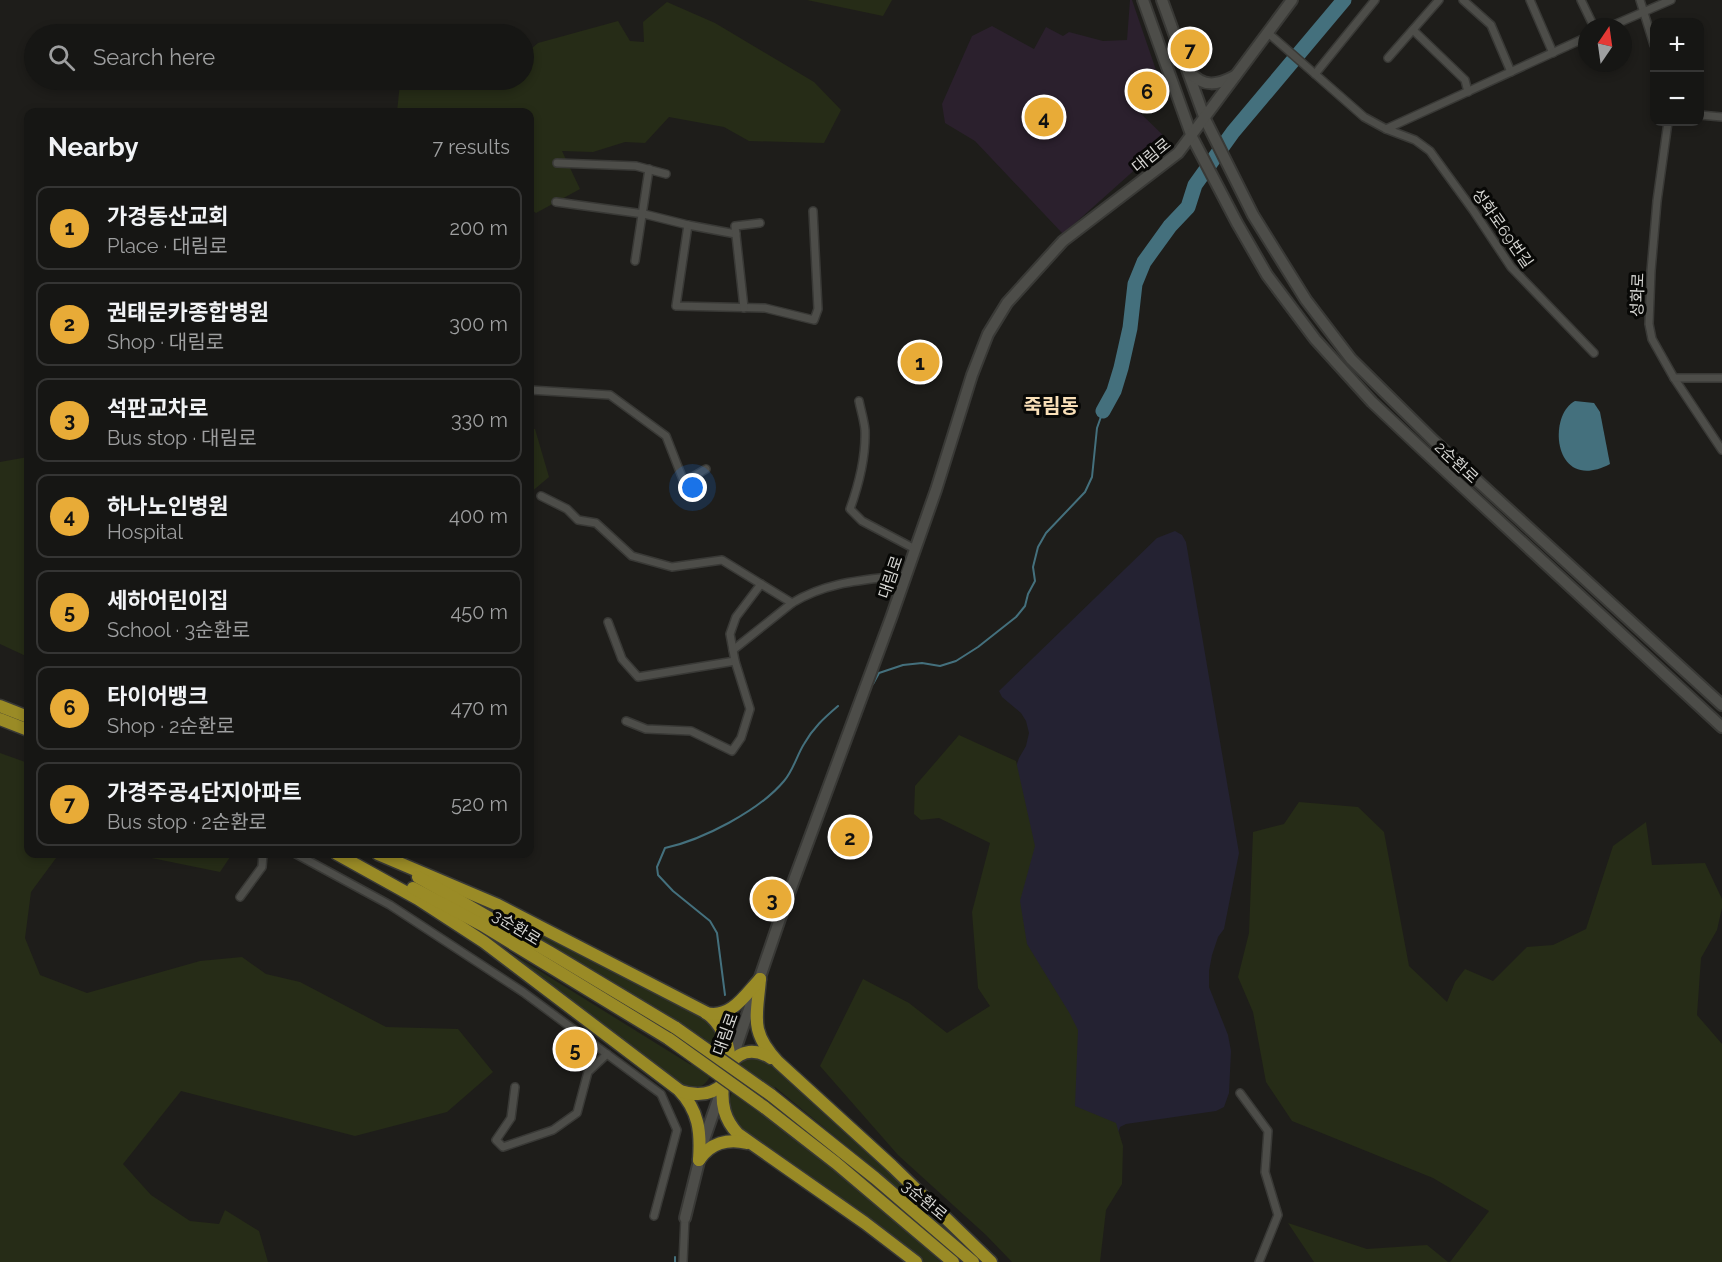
<!DOCTYPE html>
<meta charset="utf-8">
<style>
:root{--surface:#161614;--page:#232322;--text:#f1f3f6;--muted:#9e9fa0;--line:#353534;--accent:#e8ab37}
body{margin:0;font-family:Raleway,"Noto Sans KR",sans-serif;background:var(--page);color:var(--text)}
.controls{position:absolute;right:18px;top:18px;display:grid;overflow:hidden;border-radius:12px;box-shadow:0 3px 9px #0003}
.controls button{width:54px;height:54px;display:grid;place-items:center;padding:0;border:0;border-bottom:2px solid var(--line);background:var(--surface);color:var(--text);font:30px sans-serif}
.compass{position:absolute;left:1578px;top:18px;width:54px;height:54px;border-radius:50%;background:var(--surface);box-shadow:0 3px 9px #0003;rotate:13deg}
.you{position:absolute;left:693px;top:488px;width:21px;height:21px;margin:-15px;border:4px solid #fff;border-radius:50%;background:#1a73e8;box-shadow:0 0 0 9px #1a73e833}
.badge{display:grid;place-items:center;width:39px;height:39px;border-radius:50%;background:var(--accent);color:#111;font-size:20px;font-weight:700}
.pin{position:absolute;translate:-50% -50%;border:3px solid #fff;box-shadow:0 2px 6px #0006}
.list{margin:0;padding:0;list-style:none}
h2{display:flex;justify-content:space-between;align-items:center;height:78px;margin:0;padding:0 24px;font-size:26px}
h2 small{font-size:20px;font-weight:400;color:var(--muted)}
.list li{display:grid;grid-template-columns:39px 1fr auto;gap:18px;align-items:center;box-sizing:border-box;height:84px;margin:0 12px 12px;padding:0 12px;border:2px solid var(--line);border-radius:12px}
.list b{display:block;font-size:22px;white-space:nowrap}
.list p{margin:0;font-size:20px;white-space:nowrap;color:var(--muted)}
.list em{font-size:20px;font-style:normal;color:var(--muted)}
.icon{flex:none;width:33px;height:33px;fill:none;stroke:currentColor;stroke-width:2;stroke-linecap:round;stroke-linejoin:round}
.map{position:relative;flex:none;width:1722px;height:1262px;overflow:hidden}
.search{position:absolute;background:var(--surface);box-shadow:0 3px 9px #0003;left:24px;top:24px;width:510px;height:66px;display:flex;align-items:center;gap:15px;box-sizing:border-box;padding:0 21px;border-radius:33px;color:var(--muted);font-size:22px}
.panel{position:absolute;background:var(--surface);box-shadow:0 3px 9px #0003;left:24px;top:108px;width:510px;height:750px;border-radius:12px}
.map>svg:first-child{display:block}
.industrial{fill:#242232}
.medical{fill:#2b202d}
.green{fill:#262c17}
.water{fill:#44707d}
.lines{fill:none;stroke-linecap:round;stroke-linejoin:round}
.stream{stroke:#44707d;stroke-width:2}
.river{stroke:#44707d;stroke-width:15}
.street-casing{stroke:#393936;stroke-width:10}
.secondary-casing{stroke:#393936;stroke-width:14}
.highway-casing{stroke:#393936;stroke-width:15}
.street{stroke:#4d4d49;stroke-width:7}
.secondary{stroke:#4d4d49;stroke-width:10}
.highway{stroke:#9a8b26;stroke-width:12}
.highway-bridge-casing{stroke:#393936;stroke-width:15;stroke-linecap:butt}
.highway-bridge{stroke:#9a8b26;stroke-width:12}
.labels{text-anchor:middle;stroke-width:6;stroke-linejoin:round;paint-order:stroke}
.street-label{font-size:16px;fill:#d5d5d2;stroke:#080806}
.quarter-label{font-size:20px;font-weight:bold;fill:#fae0b8;stroke:#080806}
</style>
<div class="map">
<svg width="1722" height="1262" viewBox="0 0 1722 1262">
<rect width="100%" height="100%" fill="#1e1d1a"/>
<path class="industrial" d="M1175,531l7,4 4,7 53,311 -15,76 -6,8 -6,18 -3,16v16l19,48 3,16 -2,42 -5,14 -8,4 -90,13 -6,3 -3,9 -81,27 -47,-247 25,-143 5,-15 7,-12 3,-13 -3,-12 -5,-8 -19,-16 -3,-6 158,-153z"/>
<path class="medical" d="M1130,0h2l25,73 -20,2 -3,32 34,33 -105,94 -88,-93 -30,-18 -3,-19 30,-68 20,-10 42,23 12,-22 17,9 6,-4 34,9 24,-1z"/>
<g class="green">
<path d="M807,0h85l-9,16z"/>
<path d="M667,2l48,21 99,59 27,28 -17,33 -75,-2 -25,-14 -55,-10 -24,26 -20,-1 -32,10 -31,-1 18,38 -44,24 -6,-4v-97h-133l3,-29 4,-3h120v-25l14,-12 80,-22 12,20 14,1 -1,-20z"/>
<path d="M530,429h5l14,48 -19,16z"/>
<path d="M28,457v200l-28,-13v-182z"/>
<path d="M959,735l57,26 19,85 -15,55 7,43 43,70 8,16 -3,76 41,17 7,23 -1,38 -16,26 -6,52h-88l-26,-27 -88,-80 -78,-89 43,-87 46,24 38,30 43,-27 -12,-18 -6,-76 18,-69 -51,-25 -18,2 -7,-6 1,-28z"/>
<path d="M0,753l28,10v91h31l-28,38 -6,46 15,37 47,18 113,-32 42,-4 24,17 34,8 86,45 72,2 35,43 -46,40 -92,24 -174,-45 -58,73 28,31 39,26 29,3 6,-14 34,21 9,31h-268z"/>
<path d="M1299,802l59,5 26,25 25,134 38,36 8,-20 10,-13 28,12 34,-34 26,-2 33,-16 27,-83 33,-24 6,43 53,-2 17,36v9l-5,22 -16,28 -4,57 25,29v218h-272l39,-51 -56,-33 -141,-57 -26,-39 -13,-70 -15,-35 11,-44 4,-101 31,-8z"/>
<path d="M132,854h100l-12,18z"/>
<path d="M481,901l221,115c7,7 15,15 17,24 3,13 -7,43 -20,47 -6,3 -13,0 -19,-1l-208,-157 219,136 14,-26 -225,-135z"/>
<path d="M748,1057l18,2 24,20 195,183h-7l-116,-103 -87,-72 -15,25c63,47 124,96 181,150h-18l-61,-48 -106,-73 -20,-16 -7,-14 1,-13 12,-37z"/>
<path d="M1288,1223l79,26 60,-4 21,17h-134z"/>
</g>
<path class="water" d="M1575,401l19,2 6,9 10,52c-57,30 -63,-49 -35,-63z"/>
<g class="lines">
<g class="stream">
<path d="M873,684l6,-11 24,-8 19,-2 18,3 16,-5 22,-14 38,-30 9,-11 3,-12 7,-13 -2,-14 5,-20 8,-14 39,-41 7,-15 5,-49 6,-17"/>
<path d="M725,995l-8,-62 -7,-12 -37,-30 -15,-16 -1,-8 8,-19c37,-8 94,-37 119,-67 9,-10 13,-26 20,-37 9,-16 20,-26 34,-38"/>
<path d="M675,1262v-5"/>
</g>
<path class="river" d="M1103,411l11,-20 7,-23 9,-40 5,-44 9,-22 26,-36 18,-19 7,-22 38,-53 111,-132"/>
<g class="street-casing">
<g id="street">
<path d="M1463,0l28,25 20,47"/>
<path d="M1530,0l23,53"/>
<path d="M1581,0l13,27"/>
<path d="M1640,0l14,45"/>
<path d="M1609,27l62,-27"/>
<path d="M1413,30l52,50 3,12"/>
<path d="M1267,32l97,85 22,12"/>
<path d="M1587,37l-201,92 29,11 15,11 43,59 38,57 83,86"/>
<path d="M1388,58l51,-58"/>
<path d="M1315,74l60,-74"/>
<path d="M1700,115l22,2"/>
<path d="M1668,122l-11,79 -6,70 -2,53 3,15 22,39 48,72"/>
<path d="M557,163l79,3 30,8"/>
<path d="M556,202l88,12 44,11 -12,81 89,2 49,12 4,-11 -5,-98"/>
<path d="M688,225l48,9"/>
<path d="M635,261l14,-92"/>
<path d="M744,308l-9,-82 25,-3"/>
<path d="M1674,378h48"/>
<path d="M530,390l80,5 56,41 18,46 22,-13"/>
<path d="M859,401c2,10 5,19 6,29 1,26 -6,54 -15,79l12,12 53,28"/>
<path d="M541,496l26,13 11,11 18,3 36,33 40,11 50,-7 70,43c36,-22 73,-23 114,-28"/>
<path d="M608,622l14,37 16,18 97,-16"/>
<path d="M733,650l59,-47"/>
<path d="M626,721l20,8 45,2 41,20 9,-13 9,-29 -15,-48 -5,-27 6,-17 25,-33"/>
<path d="M296,854l94,51 133,87 138,102 16,36 -23,86"/>
<path d="M240,897l22,-30 1,-13"/>
<path d="M515,1087l-4,31 -15,22 7,7 50,-17 24,-17 11,-41 19,-18"/>
<path d="M1240,1093l28,38 -3,41 13,43 -19,47"/>
<path d="M683,1262l2,-44"/>
</g>
</g>
<g class="secondary-casing">
<g id="secondary">
<path d="M1143,0l49,137 45,86 30,52 48,64 57,63 52,49 298,276"/>
<path d="M1162,0l43,119 48,96 53,85 45,59 83,82 288,264"/>
<path d="M1190,72c13,16 28,13 45,4"/>
<path d="M731,1062l53,-155 107,-289 45,-128 36,-115 16,-41 19,-31 56,-62 115,-88 114,-153"/>
<path d="M685,1218l20,-81 17,-49"/>
</g>
</g>
<g class="highway-casing">
<g id="highway">
<path d="M0,706l28,11"/>
<path d="M0,719l28,11"/>
<path d="M337,854l81,45 66,43 195,148c20,21 22,42 20,70"/>
<path d="M378,854l120,51 207,107c18,12 24,31 25,52"/>
<path d="M418,877l133,76 125,75"/>
<path d="M413,888l69,37 187,114"/>
<path d="M760,979c-3,38 -11,52 18,83l114,104 99,96"/>
<path d="M706,1013c25,6 39,-18 54,-34"/>
<path d="M730,1064c11,-15 26,-15 41,-6"/>
<path d="M723,1084c-2,20 1,35 15,50l127,89 51,39"/>
<path d="M680,1091c16,5 31,5 43,-7"/>
<path d="M771,1095l104,83 98,84"/>
<path d="M764,1107l72,56 117,99"/>
<path d="M699,1160c11,-17 29,-22 48,-17"/>
</g>
</g>
<use href="#street" class="street"/>
<use href="#secondary" class="secondary"/>
<use href="#highway" class="highway"/>
<g class="highway-bridge-casing">
<g id="highway-bridge">
<path d="M676,1028l95,67"/>
<path d="M669,1039l95,68"/>
</g>
</g>
<use href="#highway-bridge" class="highway-bridge"/>
</g>
<g class="labels">
<g class="street-label">
<text transform="translate(1151 155) rotate(-39)" y="6">대림로</text>
<text transform="translate(1503 228) rotate(55)" y="6">성화로69번길</text>
<text transform="translate(1637 295) rotate(-88)" y="6">성화로</text>
<text transform="translate(1457 462) rotate(43)" y="6">2순환로</text>
<text transform="translate(890 577) rotate(-71)" y="6">대림로</text>
<text transform="translate(517 927) rotate(31)" y="6">3순환로</text>
<text transform="translate(725 1034) rotate(-70)" y="6">대림로</text>
<text transform="translate(925 1200) rotate(40)" y="6">3순환로</text>
</g>
<g class="quarter-label">
<text x="1051" y="413">죽림동</text>
</g>
</g>
</svg>
<div class="controls">
<button>+</button>
<button>−</button>
</div>
<svg class="compass" viewBox="-18 -18 36 36"><path d="M0-13l5 13h-10z" fill="#e53935"/><path d="M0 13l5-13h-10z" fill="#9e9fa0"/></svg>
<div class="you"></div>
<div class="pin badge" style="left:920px;top:362px">1</div>
<div class="pin badge" style="left:850px;top:837px">2</div>
<div class="pin badge" style="left:772px;top:899px">3</div>
<div class="pin badge" style="left:1044px;top:117px">4</div>
<div class="pin badge" style="left:575px;top:1049px">5</div>
<div class="pin badge" style="left:1147px;top:91px">6</div>
<div class="pin badge" style="left:1190px;top:49px">7</div>
<div class="search"><svg class="icon" aria-label="search" viewBox="0 0 24 24"><circle cx="10" cy="10" r="6"/><path d="M15 15l6 6"/></svg>Search here</div>
<section class="panel">
<h2>Nearby<small>7 results</small></h2>
<ul class="list">
<li><span class="badge">1</span><div><b>가경동산교회</b><p>Place · 대림로</p></div><em>200 m</em></li>
<li><span class="badge">2</span><div><b>권태문카종합병원</b><p>Shop · 대림로</p></div><em>300 m</em></li>
<li><span class="badge">3</span><div><b>석판교차로</b><p>Bus stop · 대림로</p></div><em>330 m</em></li>
<li><span class="badge">4</span><div><b>하나노인병원</b><p>Hospital</p></div><em>400 m</em></li>
<li><span class="badge">5</span><div><b>세하어린이집</b><p>School · 3순환로</p></div><em>450 m</em></li>
<li><span class="badge">6</span><div><b>타이어뱅크</b><p>Shop · 2순환로</p></div><em>470 m</em></li>
<li><span class="badge">7</span><div><b>가경주공4단지아파트</b><p>Bus stop · 2순환로</p></div><em>520 m</em></li>
</ul>
</section>
</div>
